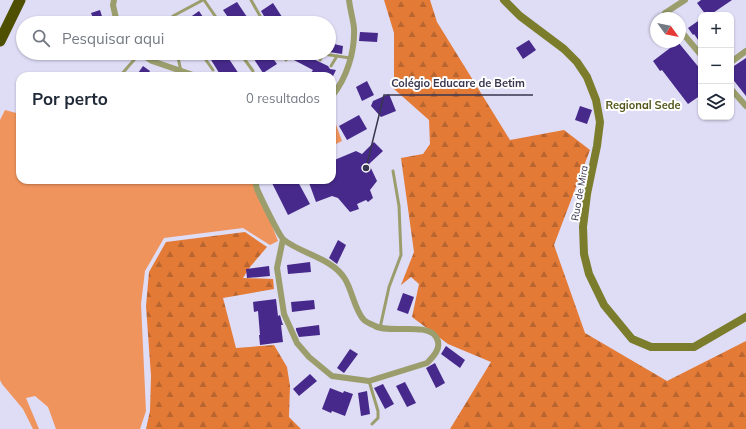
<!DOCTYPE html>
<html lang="pt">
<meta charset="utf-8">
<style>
:root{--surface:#fff;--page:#f6f6f7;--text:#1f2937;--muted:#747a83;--line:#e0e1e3}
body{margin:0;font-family:Mulish,sans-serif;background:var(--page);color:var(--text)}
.controls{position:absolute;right:12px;top:12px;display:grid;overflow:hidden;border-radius:8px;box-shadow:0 1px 3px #0004}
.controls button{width:36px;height:36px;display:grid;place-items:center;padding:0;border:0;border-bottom:1px solid var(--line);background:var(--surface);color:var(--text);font:20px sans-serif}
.compass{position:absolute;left:650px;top:12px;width:36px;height:36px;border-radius:50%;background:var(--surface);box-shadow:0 1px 3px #0004;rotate:123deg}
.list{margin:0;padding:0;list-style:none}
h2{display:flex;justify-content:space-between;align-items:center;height:52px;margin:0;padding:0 16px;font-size:17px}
h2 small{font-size:13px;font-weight:400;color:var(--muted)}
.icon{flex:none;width:22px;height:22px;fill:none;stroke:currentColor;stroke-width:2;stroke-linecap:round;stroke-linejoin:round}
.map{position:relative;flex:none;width:746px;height:429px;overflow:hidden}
.search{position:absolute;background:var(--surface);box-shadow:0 1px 3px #0004;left:16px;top:16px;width:320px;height:44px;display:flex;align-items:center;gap:10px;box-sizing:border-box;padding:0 14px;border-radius:22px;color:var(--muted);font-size:15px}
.panel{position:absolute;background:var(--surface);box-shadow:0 1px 3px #0004;left:16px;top:72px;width:320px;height:112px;border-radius:12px}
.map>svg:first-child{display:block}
.green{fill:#f0945d}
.forest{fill:url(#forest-firs)}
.park{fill:url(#park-tufts)}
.building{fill:#46298a}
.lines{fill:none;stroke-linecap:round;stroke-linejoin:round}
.lane{stroke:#9b9e6c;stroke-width:3}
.street{stroke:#9b9e6c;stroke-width:6}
.secondary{stroke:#7b7d2c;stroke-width:8}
.highway{stroke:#4e4f00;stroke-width:11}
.labels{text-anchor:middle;stroke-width:4;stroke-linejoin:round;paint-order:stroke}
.street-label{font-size:10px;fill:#39364f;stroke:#fff}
.neighbourhood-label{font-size:11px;font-weight:bold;fill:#53551a;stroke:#fff}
.leader{fill:none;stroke:#39364f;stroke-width:1.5}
.callout-dot{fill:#39364f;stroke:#fff;stroke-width:1.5}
.callout-label{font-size:11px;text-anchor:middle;font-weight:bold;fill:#39364f;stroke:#fff;stroke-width:4;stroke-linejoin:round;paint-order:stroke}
</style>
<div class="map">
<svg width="746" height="429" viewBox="0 0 746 429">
<defs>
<pattern id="forest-firs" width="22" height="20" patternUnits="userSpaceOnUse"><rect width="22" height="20" fill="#e37a36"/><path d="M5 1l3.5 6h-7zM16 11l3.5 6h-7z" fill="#b96530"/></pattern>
<pattern id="park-tufts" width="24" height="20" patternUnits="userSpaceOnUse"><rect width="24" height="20" fill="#f0945d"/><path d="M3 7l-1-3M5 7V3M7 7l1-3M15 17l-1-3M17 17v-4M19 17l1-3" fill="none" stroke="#c37a4f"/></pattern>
</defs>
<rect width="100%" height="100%" fill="#dfdcf6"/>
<path class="green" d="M5,110l15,4v66h234l24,61 -8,4 -27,-17 -79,10 -19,33 -4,33 5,107 -6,18h-84l-8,-22 -13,-11 -9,2 13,31h-6l-10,-20 -21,-25 -2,-4v-260z"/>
<g class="forest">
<path d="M384,0h46l7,22 73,118 54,-10 26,20 -36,95 31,88 82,48 79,-40v88h-296l41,-67 -43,-18 -36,-27 7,-33 -8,-7 -10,8 13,-33 -13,-94 22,-4 7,-10 -1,-24 -35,-31v-56z"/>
<path d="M245,232l22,15 -17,20 -7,11 30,1 1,10 -51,9 13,50 38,-3 13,22 3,19 -1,31 12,12h-155l4,-18 1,-35 -5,-70 3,-34 17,-30z"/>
</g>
<path class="park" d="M332,117l2,2 8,22 -10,5z"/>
<g class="building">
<path d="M701,0h31l-22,15h-4l-9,-12z"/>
<path d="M237,2l14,21h-19l-9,-13z"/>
<path d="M273,3l13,20h-18l-7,-12z"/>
<path d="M100,10l4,13h-9l-4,-10z"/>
<path d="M199,11l8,12h-25z"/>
<path d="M701,19v25l-7,-10 -1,1 -5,-7z"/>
<path d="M360,32l18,1 -1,9 -18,-1z"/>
<path d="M529,40l7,10 -13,9 -7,-11z"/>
<path d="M678,42l23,28v25l-13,9 -26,-34 -2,1 -7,-10z"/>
<path d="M329,43l14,3 -1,8 -13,-2z"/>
<path d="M211,53h14l14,21 -3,2h-15l-13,-21z"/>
<path d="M250,53h19l8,11 -14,9z"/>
<path d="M295,53h6l27,13 2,3 6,1 -3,6h-24l4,-6 -21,-11z"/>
<path d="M746,58v38l-15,-19v-9z"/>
<path d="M143,66l7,5 -3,5h-11z"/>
<path d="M367,81l7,14 -12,6 -6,-14z"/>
<path d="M389,94l7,17 -15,6 -10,-11 2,-5z"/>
<path d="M580,106l12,4 -5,14 -12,-4z"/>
<path d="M359,115l8,14 -20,11 -8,-14z"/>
<path d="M374,142l9,9 -14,13 8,17 -7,9 3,8 -5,4 -2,-2 -9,4 2,5 -9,3 -12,-14 -6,-2 -16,6 -8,-22h24v-19l24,-10 6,3z"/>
<path d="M274,180h23l13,24 -22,11 -17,-34z"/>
<path d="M338,240l8,5 -9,19 -8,-6z"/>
<path d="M310,262l1,10 -23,2 -1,-9z"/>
<path d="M269,266l1,10 -23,2 -1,-9z"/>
<path d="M403,293l11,4 -6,17 -11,-4z"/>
<path d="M276,299l2,17 2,-1 2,7 1,3h-2l2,17 -23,3 -1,-10h1l-2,-24 -4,1 -1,-10z"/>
<path d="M314,300l1,9 -23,3 -1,-10z"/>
<path d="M319,325l1,10 -21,2 -3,-7v-2z"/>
<path d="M446,346l19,14 -5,8 -19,-14z"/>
<path d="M350,349l8,5 -14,19 -7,-5z"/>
<path d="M435,363l10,20 -9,5 -10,-20z"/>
<path d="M310,374l7,7 -18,15 -6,-7z"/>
<path d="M405,382l11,21 -9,4 -11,-21z"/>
<path d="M383,384l11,20 -9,5 -11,-21z"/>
<path d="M330,388l13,5 1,-2 9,3 -8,22 -13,-5 -1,2 -9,-4z"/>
<path d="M367,391l3,23 -9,2 -3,-23z"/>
</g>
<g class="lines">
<g class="lane">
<path d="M204,0l16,23"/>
<path d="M251,0l13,23"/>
<path d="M178,23l-5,-7 30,-16"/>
<path d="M177,53l4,18"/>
<path d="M201,53l12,17"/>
<path d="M240,53l13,18"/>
<path d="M282,53l4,7"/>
<path d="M317,53l33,5"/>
<path d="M153,60l14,-7"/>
<path d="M320,60l3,-6"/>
<path d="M331,66l6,-10"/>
<path d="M120,76l20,-23"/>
<path d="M380,328l9,-41 12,-32 -2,-49 -6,-35"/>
<path d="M369,381l9,30v7l-6,6"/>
</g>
<g class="street">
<path d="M114,0l-1,5 4,18"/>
<path d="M670,18l-5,-5 20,-13"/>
<path d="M680,30l21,25"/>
<path d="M140,53l12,8 44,15"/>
<path d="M731,62l15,-11"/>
<path d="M731,89l15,17"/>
<path d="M332,96c15,-18 23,-45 22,-68 -1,-9 -4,-19 -5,-28"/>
<path d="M255,180l2,9c4,9 22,47 27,51 18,14 48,18 61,39 7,11 10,32 19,41 3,3 8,4 11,6 15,8 52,-4 61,11 7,10 -3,20 -9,26l-58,18 -37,-5 -23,-19 -12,-14 -13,-29 -7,-46 6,-29"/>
</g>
<path class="secondary" d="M504,0l16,16 44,33 13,13 10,15 9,23 4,22 -3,24 -10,48 -4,33 1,27 5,20 15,31 28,34 19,8h43l52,-30"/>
<path class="highway" d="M0,41l20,-41"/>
</g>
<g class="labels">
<g class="street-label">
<text transform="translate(579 193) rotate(-80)" y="4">Rua de Mira</text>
</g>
<g class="neighbourhood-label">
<text x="643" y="109">Regional Sede</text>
</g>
</g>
<path class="leader" d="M366 168L384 95H533"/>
<circle class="callout-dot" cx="366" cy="168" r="4"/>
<g class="callout-label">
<text x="458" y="87">Colégio Educare de Betim</text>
</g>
</svg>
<div class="controls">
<button>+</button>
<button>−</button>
<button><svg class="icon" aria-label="layers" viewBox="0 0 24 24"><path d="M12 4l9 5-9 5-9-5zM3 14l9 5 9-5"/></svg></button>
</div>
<svg class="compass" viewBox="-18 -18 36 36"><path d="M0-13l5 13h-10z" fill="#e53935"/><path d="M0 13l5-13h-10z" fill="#747a83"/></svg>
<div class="search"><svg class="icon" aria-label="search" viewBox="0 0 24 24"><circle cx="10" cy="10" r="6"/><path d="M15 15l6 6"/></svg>Pesquisar aqui</div>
<section class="panel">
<h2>Por perto<small>0 resultados</small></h2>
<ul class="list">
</ul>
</section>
</div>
